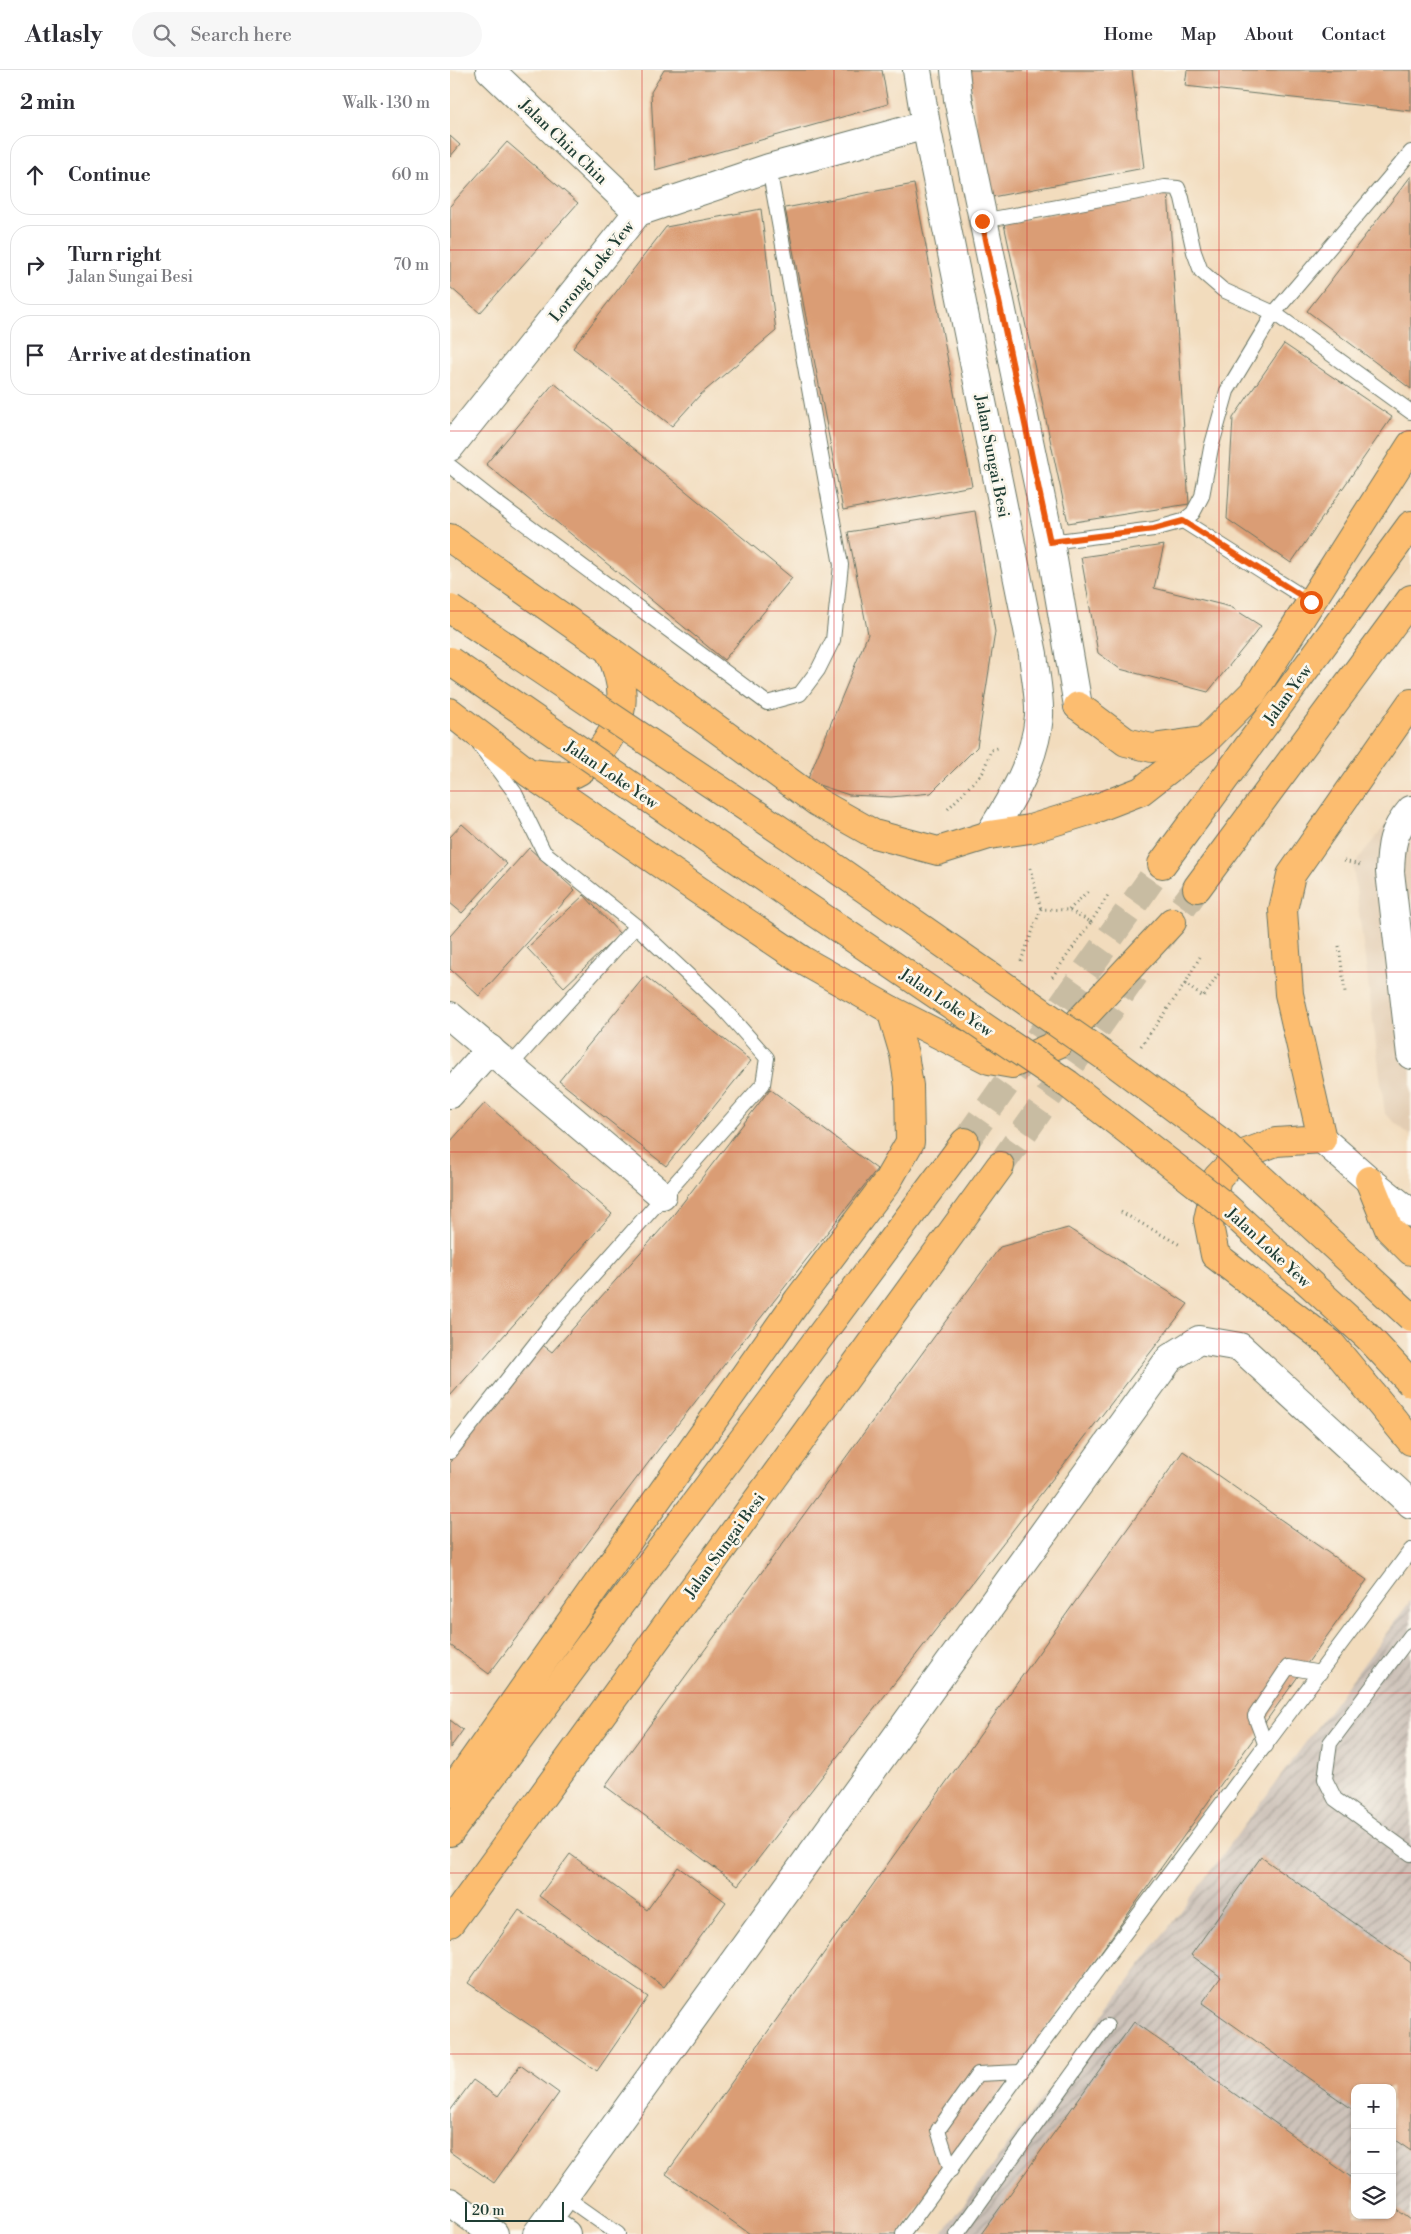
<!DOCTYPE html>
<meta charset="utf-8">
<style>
:root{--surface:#fff;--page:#f7f7f7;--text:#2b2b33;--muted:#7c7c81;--line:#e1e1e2}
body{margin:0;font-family:"Libre Bodoni",serif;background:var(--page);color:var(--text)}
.controls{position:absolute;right:15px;bottom:15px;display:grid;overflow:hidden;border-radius:10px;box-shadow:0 1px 4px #0004}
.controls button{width:45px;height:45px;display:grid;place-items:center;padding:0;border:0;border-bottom:1px solid var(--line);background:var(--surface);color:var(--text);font:25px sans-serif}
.scale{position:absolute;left:15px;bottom:12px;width:99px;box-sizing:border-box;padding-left:5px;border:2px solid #1f3d34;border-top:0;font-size:14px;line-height:18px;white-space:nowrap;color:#1f3d34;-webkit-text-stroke:4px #fbf7ec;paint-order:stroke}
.stop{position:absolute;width:15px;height:15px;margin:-11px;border:4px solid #ea580c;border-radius:50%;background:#fff}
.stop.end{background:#ea580c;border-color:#fff;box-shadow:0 1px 5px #0008}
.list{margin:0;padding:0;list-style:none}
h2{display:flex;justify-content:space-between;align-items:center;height:65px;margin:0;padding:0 20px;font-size:21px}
h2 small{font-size:16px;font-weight:400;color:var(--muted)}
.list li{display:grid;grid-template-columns:32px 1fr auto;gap:15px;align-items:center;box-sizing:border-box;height:80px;margin:0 10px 10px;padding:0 10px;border:1px solid var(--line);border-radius:20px}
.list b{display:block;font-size:19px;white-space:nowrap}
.list p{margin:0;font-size:16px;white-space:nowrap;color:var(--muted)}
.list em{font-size:16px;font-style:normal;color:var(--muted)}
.icon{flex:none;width:28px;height:28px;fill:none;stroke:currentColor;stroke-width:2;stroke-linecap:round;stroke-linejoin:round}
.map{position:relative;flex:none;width:961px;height:2164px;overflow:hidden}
header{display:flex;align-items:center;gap:30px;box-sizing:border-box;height:70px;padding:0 25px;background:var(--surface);border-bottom:1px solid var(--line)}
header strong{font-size:24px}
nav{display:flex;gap:28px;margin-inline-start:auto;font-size:18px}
.search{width:350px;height:45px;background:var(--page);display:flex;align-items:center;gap:12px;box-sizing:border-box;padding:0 18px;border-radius:28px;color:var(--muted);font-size:19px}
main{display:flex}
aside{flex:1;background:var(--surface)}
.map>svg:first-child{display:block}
.built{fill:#e3cdb3}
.industrial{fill:url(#industrial-furrows);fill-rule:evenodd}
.building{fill:#da9d74}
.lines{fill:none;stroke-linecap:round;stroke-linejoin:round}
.primary-tunnel{stroke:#c8bca2;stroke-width:28;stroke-dasharray:28 14;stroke-linecap:butt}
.service-casing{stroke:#697564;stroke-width:16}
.minor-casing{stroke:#697564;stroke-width:30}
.tertiary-casing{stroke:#697564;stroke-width:30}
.primary-casing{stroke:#697564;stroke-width:30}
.trunk-casing{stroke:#697564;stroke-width:30}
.path{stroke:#697564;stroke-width:3;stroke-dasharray:1 4;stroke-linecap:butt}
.service{stroke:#fff;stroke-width:14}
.minor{stroke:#fff;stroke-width:28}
.tertiary{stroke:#fff;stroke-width:28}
.primary{stroke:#fcbd6f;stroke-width:28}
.trunk{stroke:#fcbd6f;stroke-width:28}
.trunk-bridge-casing{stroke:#697564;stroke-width:30;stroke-linecap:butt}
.trunk-bridge{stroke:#fcbd6f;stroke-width:28}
.route{stroke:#ea580c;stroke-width:6}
.grid{fill:none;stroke:#d62828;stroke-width:1;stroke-opacity:0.55}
.labels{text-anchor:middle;stroke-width:5;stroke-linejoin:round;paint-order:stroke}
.street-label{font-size:16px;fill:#1f3d34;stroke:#fbf7ec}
</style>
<header>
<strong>Atlasly</strong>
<div class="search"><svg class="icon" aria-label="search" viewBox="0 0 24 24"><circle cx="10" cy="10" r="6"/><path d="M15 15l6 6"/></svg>Search here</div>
<nav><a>Home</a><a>Map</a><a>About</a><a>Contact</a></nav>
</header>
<main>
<aside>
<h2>2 min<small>Walk · 130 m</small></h2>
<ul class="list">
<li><svg class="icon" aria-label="ahead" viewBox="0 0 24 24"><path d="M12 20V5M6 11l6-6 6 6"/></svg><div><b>Continue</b></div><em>60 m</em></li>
<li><svg class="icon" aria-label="right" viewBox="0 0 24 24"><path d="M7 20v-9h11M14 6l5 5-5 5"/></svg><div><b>Turn right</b><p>Jalan Sungai Besi</p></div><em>70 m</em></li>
<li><svg class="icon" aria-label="arrive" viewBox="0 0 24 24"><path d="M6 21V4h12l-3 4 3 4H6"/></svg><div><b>Arrive at destination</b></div></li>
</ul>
</aside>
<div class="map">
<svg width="961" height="2164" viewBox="0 0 961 2164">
<defs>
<pattern id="industrial-furrows" width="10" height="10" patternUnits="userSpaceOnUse" patternTransform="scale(1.25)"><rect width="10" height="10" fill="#cdc2b9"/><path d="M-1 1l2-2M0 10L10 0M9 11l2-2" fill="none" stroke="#a69f97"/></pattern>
</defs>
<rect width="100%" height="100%" fill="#fbf7ec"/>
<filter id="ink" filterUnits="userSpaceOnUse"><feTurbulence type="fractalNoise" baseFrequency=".02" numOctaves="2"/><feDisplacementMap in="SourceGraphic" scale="10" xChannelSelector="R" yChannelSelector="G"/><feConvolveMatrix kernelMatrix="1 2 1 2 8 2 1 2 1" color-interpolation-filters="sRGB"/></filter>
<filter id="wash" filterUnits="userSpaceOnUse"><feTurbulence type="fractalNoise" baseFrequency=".0096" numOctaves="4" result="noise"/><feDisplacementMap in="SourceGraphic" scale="20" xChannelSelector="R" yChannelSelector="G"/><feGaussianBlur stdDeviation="1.12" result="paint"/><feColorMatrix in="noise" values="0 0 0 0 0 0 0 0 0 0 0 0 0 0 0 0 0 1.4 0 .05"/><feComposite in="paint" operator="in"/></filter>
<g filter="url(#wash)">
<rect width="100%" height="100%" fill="#f2dcbd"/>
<path class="built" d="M961,723v343l-26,-22 -32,-248z"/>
<path class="industrial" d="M961,1530v634h-469zM905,2018h37v127h-37z"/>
<g id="blocks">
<g class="building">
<path d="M214,0h218l6,34 -233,66 -4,-78z"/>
<path d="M519,0h163l12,98 -157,30z"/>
<path d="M737,0h224v41l-226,-25z"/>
<path d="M0,66l10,9 -10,12z"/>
<path d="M57,72l71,61 -98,110 -30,-26v-81z"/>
<path d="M961,106v213l-104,-78z"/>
<path d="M464,114l58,302 -129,24 -58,-302z"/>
<path d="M718,121l21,313 -121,19 -64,-299z"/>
<path d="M311,139l15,122 -76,64 -28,31 -99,-78 93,-121z"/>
<path d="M834,274l108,73 -101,146 -64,-44 6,-101z"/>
<path d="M104,313l238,195 -68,82 -238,-196z"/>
<path d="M525,441l20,121 -18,115 -46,46 -40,4 -42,-2 -42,-14 61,-147 -20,-102z"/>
<path d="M714,475l-10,43 77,19 30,19 -53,66 -88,-23 -22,-16 -17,-96z"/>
<path d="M12,754l45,40 -45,49 -12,-10v-66z"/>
<path d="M79,778l46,42 -96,106 -29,-27v-33z"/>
<path d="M134,825l36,39 -56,53 -37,-39z"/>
<path d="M195,906l106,85 -85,105 -107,-85z"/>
<path d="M320,1019l107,80 -210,269 -178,236 -39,-29v-183l90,-119 12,9 119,-134z"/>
<path d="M35,1033l127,111 -162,182v-254z"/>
<path d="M618,1158l120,76 -450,581 -133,-99 395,-539z"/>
<path d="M733,1381l184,129 -468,654h-149l-84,-60z"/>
<path d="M0,1650l13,10 -13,18z"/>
<path d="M120,1784l77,56 31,-43 48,35 -62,85 -125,-91z"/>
<path d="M811,1787l150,106v188l-19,-13v-50h-37v23l-153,-108 19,-26 -30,-22z"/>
<path d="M69,1840l129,87 -51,74 -129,-88z"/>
<path d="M684,1952l221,158v35h37v-9l19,14v14h-430z"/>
<path d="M70,1995l39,28 -65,90 -44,-31v-41l23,-31 24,17z"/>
</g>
</g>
</g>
<g filter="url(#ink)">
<use href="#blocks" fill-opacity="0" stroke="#697564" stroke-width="1"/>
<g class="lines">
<g class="primary-tunnel">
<path d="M708,871l39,-53"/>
<path d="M515,1072l197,-278"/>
<path d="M550,1096l135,-192"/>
</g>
<g class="service-casing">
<g id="service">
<path d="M532,151l183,-34 13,1 4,10 12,54 7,19 22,19 51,23 137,99"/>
<path d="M0,396l43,34 274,203 33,-9 18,-24 15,-30 8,-75 -72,-397"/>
<path d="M733,451l128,81"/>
<path d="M600,472l104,-13 29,-8 10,-8 9,-17 9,-48 16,-57 47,-78 137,-161"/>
<path d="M60,996l126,-140"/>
<path d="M0,1382l104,-132 209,-236 4,-26 -46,-52 -85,-80 -92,-74 -29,-59 -34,-46"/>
<path d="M961,1565l-81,108 -5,36 10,20 76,55"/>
<path d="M816,1676l-11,-30 33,-49 32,6"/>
<path d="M501,2100l-13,-40 40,-56 43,-2"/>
<path d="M114,2126l54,38"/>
<path d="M453,2164l118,-162 390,-522"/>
<path d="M507,2164l150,-208"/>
</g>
</g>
<g class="minor-casing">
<g id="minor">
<path d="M40,0l148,142"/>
<path d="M0,377l188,-235 131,-44 157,-43"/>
<path d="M961,740c-19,22 -20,34 -21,62l21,183"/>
<path d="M0,946l212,179"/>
<path d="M0,1024l40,-45"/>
<path d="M0,2132l44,32"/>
<path d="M97,2151l19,13"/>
<path d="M87,2164l633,-876 29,-18 41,7 171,157"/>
</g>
</g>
<g class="tertiary-casing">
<g id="tertiary">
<path d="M467,0l9,55 107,529c2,20 7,42 6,62 -4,45 -26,81 -50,119"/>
<path d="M505,0l3,29 92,443 28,164"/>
<path d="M872,1069l47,41 42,33"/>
</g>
</g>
<g class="primary-casing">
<g id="primary">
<path d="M712,794l249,-339"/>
<path d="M747,818l214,-289"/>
<path d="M441,940l98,50 23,4 46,-20 114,-122"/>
<path d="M0,1762l515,-690"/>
<path d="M0,1853l550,-757"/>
</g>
</g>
<g class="trunk-casing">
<g id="trunk">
<path d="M0,468l159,112 208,152 57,32 64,17 51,-16 41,-6 62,-19 49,-19 64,-50 48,-48 158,-248"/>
<path d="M961,633l-120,172 -8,35 6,84 33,145 -46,3 -38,14 -21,22 -9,42 7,35 116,89 80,97"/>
<path d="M628,636l48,36 26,6 51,-7"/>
<path d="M0,642l79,61 169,117 104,70 89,50 13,44 5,32 1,56 -23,40 -89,118 -348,493"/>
<path d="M80,703c13,1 26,4 39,2 9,-1 21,-12 27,-19 30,-36 33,-64 13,-106"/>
<path d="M919,1110l20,49 22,22"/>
</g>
</g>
<g class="path">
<path d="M498,739l35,-37 8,-22 10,-3"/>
<path d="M894,791l16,4"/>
<path d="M580,798l11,41"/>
<path d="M619,840l20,-20"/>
<path d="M641,852l18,-28"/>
<path d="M889,876l6,46"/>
<path d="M571,891l20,-52 28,1 22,12 -41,58"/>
<path d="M735,914l15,-27"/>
<path d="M691,976l44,-62 18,13 17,-25"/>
<path d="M671,1142l61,34"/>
</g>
<use href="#service" class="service"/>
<use href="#minor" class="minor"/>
<use href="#tertiary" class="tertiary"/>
<use href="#primary" class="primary"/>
<use href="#trunk" class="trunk"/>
<g class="trunk-bridge-casing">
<g id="trunk-bridge">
<path d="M0,539l345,231 321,224 110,82 185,171"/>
<path d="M0,591l341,235 277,188 157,122 143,131 43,46"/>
</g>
</g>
<use href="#trunk-bridge" class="trunk-bridge"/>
</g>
</g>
<g class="lines" filter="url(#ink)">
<path class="route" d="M532,151l68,321 104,-13 29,-8 128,81"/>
</g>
<path class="grid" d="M192,0v2164M384,0v2164M577,0v2164M769,0v2164M0,180h961M0,361h961M0,541h961M0,721h961M0,902h961M0,1082h961M0,1262h961M0,1443h961M0,1623h961M0,1803h961M0,1984h961"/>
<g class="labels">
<g class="street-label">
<text transform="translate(114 71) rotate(44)" y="6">Jalan Chin Chin</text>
<text transform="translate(141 201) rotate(-51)" y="6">Lorong Loke Yew</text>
<text transform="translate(543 386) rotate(79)" y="6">Jalan Sungai Besi</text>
<text transform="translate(837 624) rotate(-54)" y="6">Jalan Yew</text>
<text transform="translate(162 704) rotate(34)" y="6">Jalan Loke Yew</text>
<text transform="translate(497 932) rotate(34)" y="6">Jalan Loke Yew</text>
<text transform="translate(819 1177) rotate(43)" y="6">Jalan Loke Yew</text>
<text transform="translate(274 1475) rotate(-54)" y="6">Jalan Sungai Besi</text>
</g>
</g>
</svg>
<div class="controls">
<button>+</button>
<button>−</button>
<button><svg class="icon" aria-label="layers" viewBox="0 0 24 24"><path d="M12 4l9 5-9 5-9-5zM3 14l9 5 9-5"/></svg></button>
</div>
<div class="scale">20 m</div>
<div class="stop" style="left:861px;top:532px"></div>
<div class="stop end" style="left:532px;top:151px"></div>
</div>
</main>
